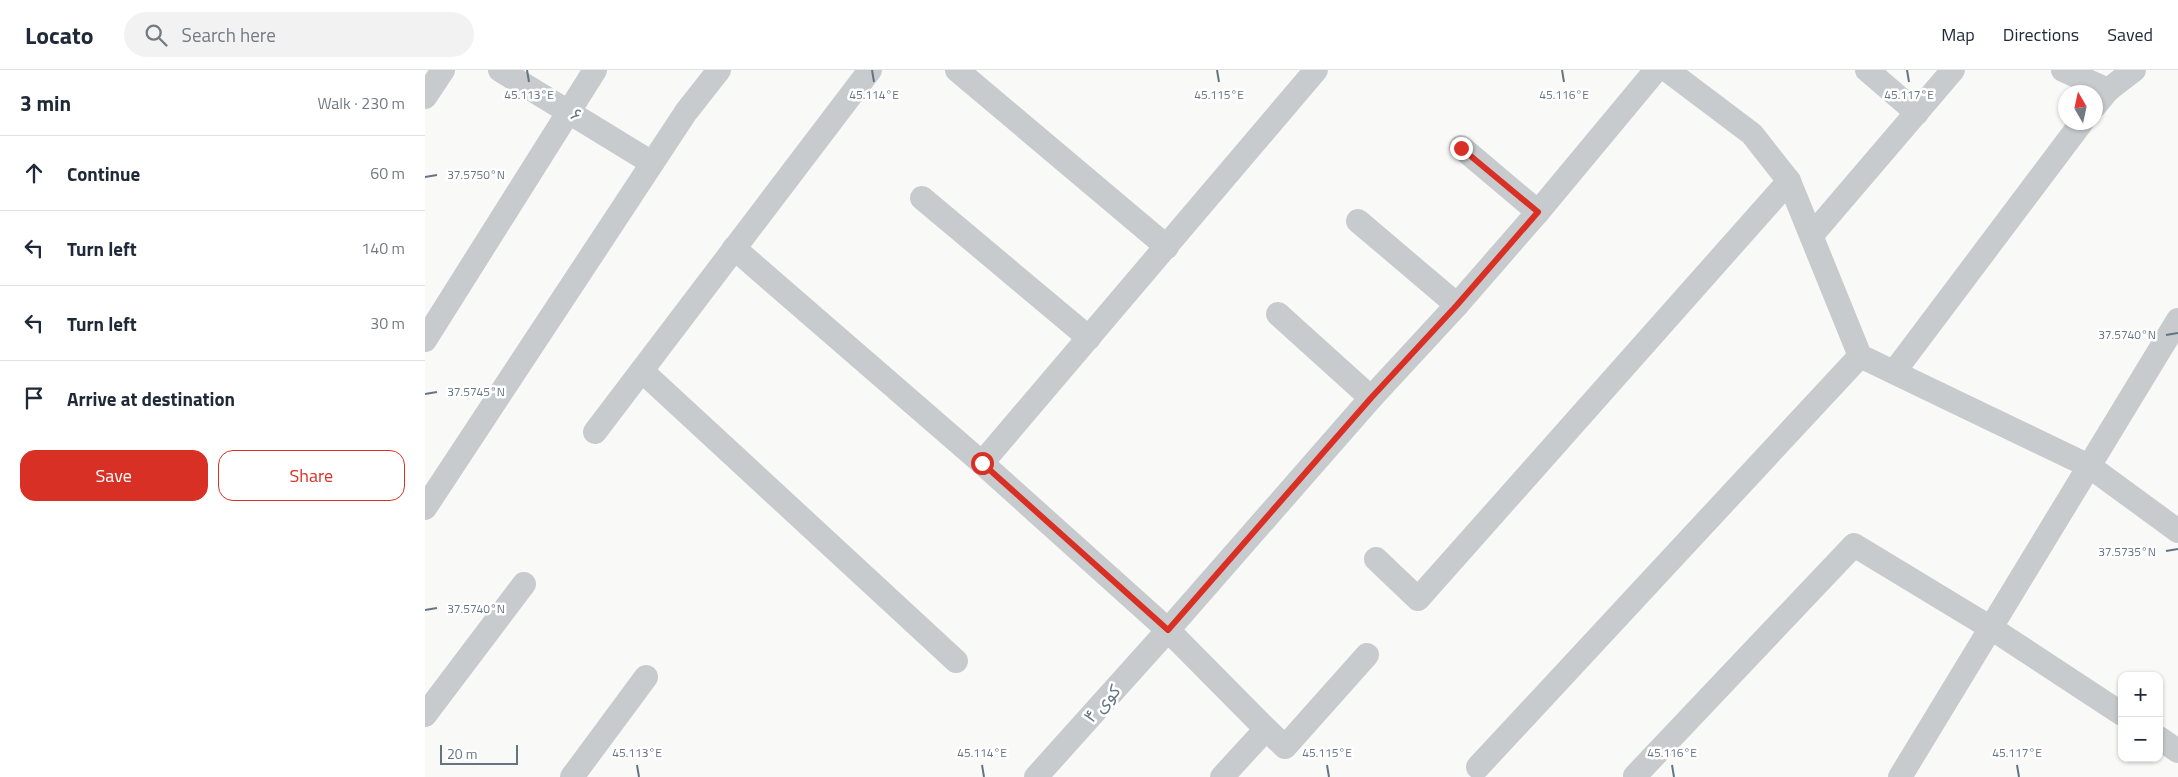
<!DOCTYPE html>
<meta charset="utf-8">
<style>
:root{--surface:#fff;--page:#f2f2f3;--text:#1f2937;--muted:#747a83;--line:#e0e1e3;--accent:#d93025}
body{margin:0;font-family:"Titillium Web","Noto Sans Arabic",sans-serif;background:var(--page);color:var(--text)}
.controls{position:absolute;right:15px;bottom:15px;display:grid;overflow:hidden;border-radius:10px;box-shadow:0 1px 4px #0004}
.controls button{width:45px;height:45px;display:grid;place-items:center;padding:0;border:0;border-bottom:1px solid var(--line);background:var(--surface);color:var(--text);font:25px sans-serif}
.compass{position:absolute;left:1633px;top:15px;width:45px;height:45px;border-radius:50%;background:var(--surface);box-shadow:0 1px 4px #0004;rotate:351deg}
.scale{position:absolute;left:15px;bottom:12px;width:78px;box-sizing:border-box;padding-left:5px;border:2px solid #637483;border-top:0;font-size:14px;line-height:18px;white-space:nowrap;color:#637483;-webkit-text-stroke:4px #fff;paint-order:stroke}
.stop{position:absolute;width:15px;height:15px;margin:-11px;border:4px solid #d93025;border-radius:50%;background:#fff}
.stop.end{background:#d93025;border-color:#fff;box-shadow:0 1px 5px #0008}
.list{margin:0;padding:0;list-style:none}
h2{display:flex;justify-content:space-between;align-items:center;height:65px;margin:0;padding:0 20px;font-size:21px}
h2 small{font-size:16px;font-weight:400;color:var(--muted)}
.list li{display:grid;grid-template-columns:32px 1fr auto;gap:15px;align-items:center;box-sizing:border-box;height:75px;padding:0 20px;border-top:1px solid var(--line)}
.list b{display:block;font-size:19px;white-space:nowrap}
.list em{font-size:16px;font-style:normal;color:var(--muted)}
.actions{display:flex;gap:10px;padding:15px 20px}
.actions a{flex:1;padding:11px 0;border:1px solid var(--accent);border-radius:15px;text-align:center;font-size:18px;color:var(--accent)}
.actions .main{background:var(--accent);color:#fff}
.icon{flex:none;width:28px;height:28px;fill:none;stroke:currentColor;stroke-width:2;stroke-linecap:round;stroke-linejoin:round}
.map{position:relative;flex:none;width:1753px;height:707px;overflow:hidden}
header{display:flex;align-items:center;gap:30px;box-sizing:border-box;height:70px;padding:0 25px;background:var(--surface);border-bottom:1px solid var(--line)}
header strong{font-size:24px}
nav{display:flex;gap:28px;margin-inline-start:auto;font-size:18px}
.search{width:350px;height:45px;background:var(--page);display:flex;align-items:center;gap:12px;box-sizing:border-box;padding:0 18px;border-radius:28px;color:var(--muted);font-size:19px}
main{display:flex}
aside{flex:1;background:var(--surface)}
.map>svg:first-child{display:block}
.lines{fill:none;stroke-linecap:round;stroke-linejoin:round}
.street{stroke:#c7cbce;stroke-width:24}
.route{stroke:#d93025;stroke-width:6}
.ticks{fill:none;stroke:#637483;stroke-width:2}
.labels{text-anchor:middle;stroke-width:5;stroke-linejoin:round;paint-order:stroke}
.street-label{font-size:18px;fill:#637483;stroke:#fff}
.ticks-label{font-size:12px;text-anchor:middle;fill:#637483;stroke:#fff;stroke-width:5;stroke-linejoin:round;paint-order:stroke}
</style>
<header>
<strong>Locato</strong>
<div class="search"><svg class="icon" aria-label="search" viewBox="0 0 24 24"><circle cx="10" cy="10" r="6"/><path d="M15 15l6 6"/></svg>Search here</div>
<nav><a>Map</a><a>Directions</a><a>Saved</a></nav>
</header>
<main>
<aside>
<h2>3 min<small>Walk · 230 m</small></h2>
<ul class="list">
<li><svg class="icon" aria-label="ahead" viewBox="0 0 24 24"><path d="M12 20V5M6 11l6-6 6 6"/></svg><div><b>Continue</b></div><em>60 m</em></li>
<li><svg class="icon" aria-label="left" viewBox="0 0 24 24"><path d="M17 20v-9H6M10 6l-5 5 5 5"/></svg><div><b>Turn left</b></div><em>140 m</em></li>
<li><svg class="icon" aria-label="left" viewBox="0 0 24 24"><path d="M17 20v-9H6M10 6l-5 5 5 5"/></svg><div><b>Turn left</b></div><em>30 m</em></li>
<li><svg class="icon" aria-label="arrive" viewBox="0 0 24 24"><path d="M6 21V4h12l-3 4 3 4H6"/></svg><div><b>Arrive at destination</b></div></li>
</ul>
<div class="actions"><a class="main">Save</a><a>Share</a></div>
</aside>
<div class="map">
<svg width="1753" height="707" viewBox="0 0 1753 707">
<rect width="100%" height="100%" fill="#f9f9f7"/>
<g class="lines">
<g class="street">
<path d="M75,0l152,93"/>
<path d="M532,0l210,177"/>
<path d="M1242,0l85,64 37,47 71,175 229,110 89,65"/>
<path d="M1442,0l50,43"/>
<path d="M1638,0l45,20 26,-20"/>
<path d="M0,27l18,-27"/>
<path d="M1670,36l13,-16"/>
<path d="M1036,77l77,65"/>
<path d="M497,128l167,140"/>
<path d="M933,151l99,84"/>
<path d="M1387,165l141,-165"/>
<path d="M309,178l248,215 186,167 203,-232 86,-93 81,-93 118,-142"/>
<path d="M853,244l93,84"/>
<path d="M0,270l170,-270"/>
<path d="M217,301l314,290"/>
<path d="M1469,302l188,-250"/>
<path d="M170,362l275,-362"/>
<path d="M557,393l334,-393"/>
<path d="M0,438l261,-396 33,-42"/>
<path d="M951,489l42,40 371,-418"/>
<path d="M0,645l99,-131"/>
<path d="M841,659l19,18 82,-92"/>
<path d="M1734,668l19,13"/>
<path d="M1053,697l382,-411"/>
<path d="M147,707l74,-100"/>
<path d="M611,707l132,-147 98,99 -44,48"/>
<path d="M1211,707l-1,-1 219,-231 137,83 131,86"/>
<path d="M1475,707l278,-457"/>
</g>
</g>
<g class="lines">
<path class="route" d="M557,393l186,167 203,-232 86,-93 81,-93 -77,-64"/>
</g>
<path class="ticks" d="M102,0l2,12M447,0l2,12M792,0l2,12M1137,0l2,12M1482,0l2,12M0,107l12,-2M1741,265l12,-2M0,324l12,-2M1741,481l12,-2M0,540l12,-2M212,695l2,12M557,695l2,12M902,695l2,12M1247,695l2,12M1592,695l2,12"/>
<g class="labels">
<g class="street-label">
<text transform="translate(151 45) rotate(32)" y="6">۶</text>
<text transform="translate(677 634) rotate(-48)" y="6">کوی ۴</text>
</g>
</g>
<g class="ticks-label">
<text x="104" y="29">45.113°E</text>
<text x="449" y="29">45.114°E</text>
<text x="794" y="29">45.115°E</text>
<text x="1139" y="29">45.116°E</text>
<text x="1484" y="29">45.117°E</text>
<text x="51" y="109">37.5750°N</text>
<text x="1702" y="269">37.5740°N</text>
<text x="51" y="326">37.5745°N</text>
<text x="1702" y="486">37.5735°N</text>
<text x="51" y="543">37.5740°N</text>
<text x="212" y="687">45.113°E</text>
<text x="557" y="687">45.114°E</text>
<text x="902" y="687">45.115°E</text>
<text x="1247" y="687">45.116°E</text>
<text x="1592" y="687">45.117°E</text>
</g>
</svg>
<div class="controls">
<button>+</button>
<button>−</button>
</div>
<svg class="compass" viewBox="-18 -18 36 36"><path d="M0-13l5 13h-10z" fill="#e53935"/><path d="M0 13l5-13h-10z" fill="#747a83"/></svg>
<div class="scale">20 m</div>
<div class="stop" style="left:557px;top:393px"></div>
<div class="stop end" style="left:1036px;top:78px"></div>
</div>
</main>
